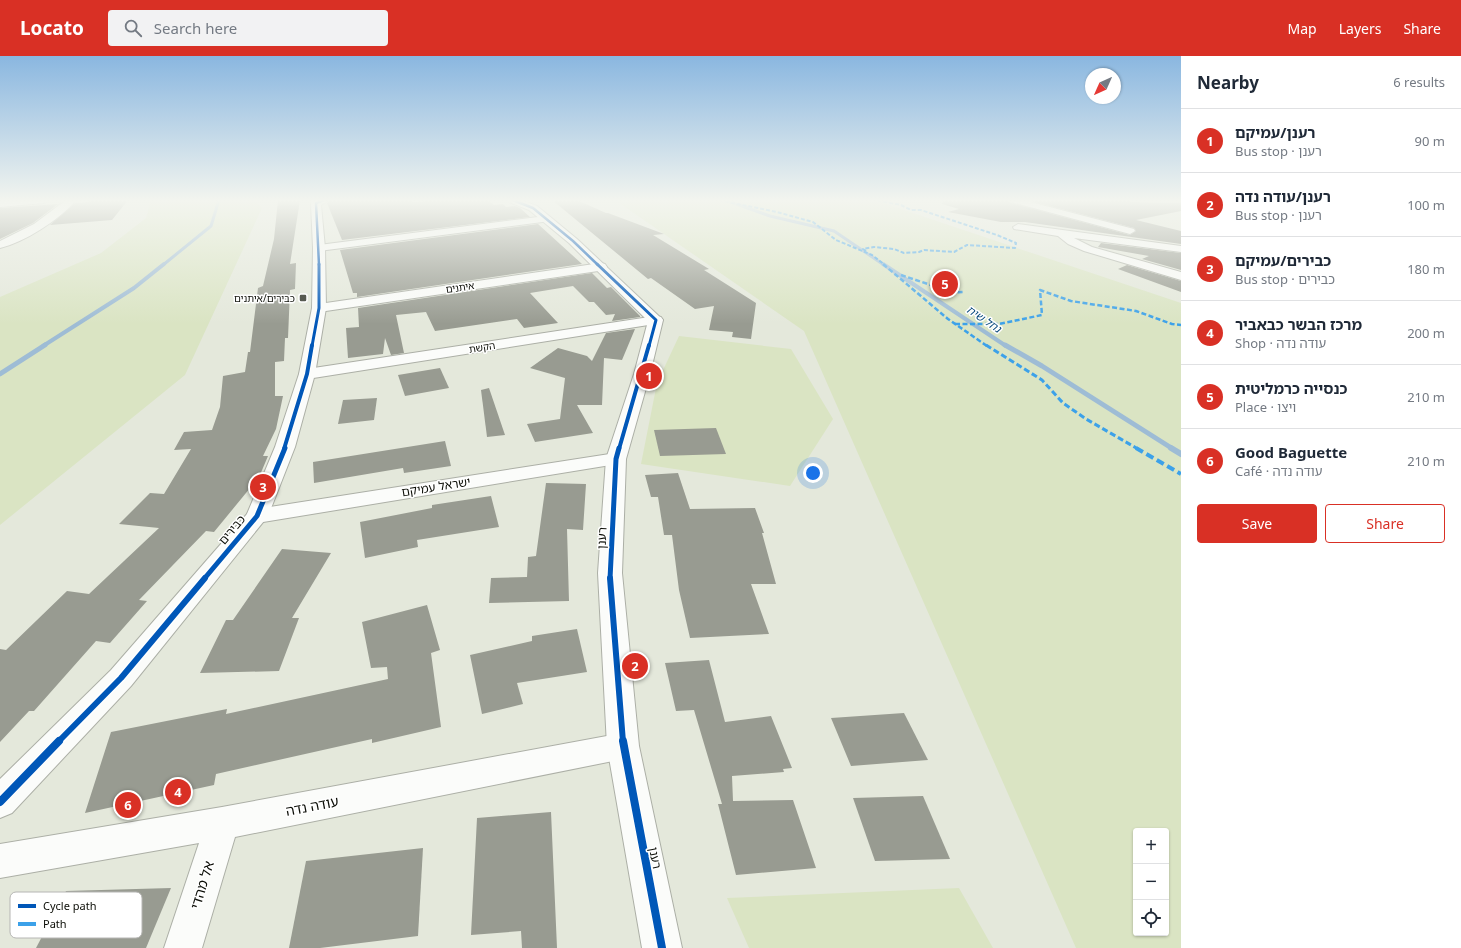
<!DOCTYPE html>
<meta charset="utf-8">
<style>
:root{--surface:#fff;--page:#f2f2f3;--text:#1f2937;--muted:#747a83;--line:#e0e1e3;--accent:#d93025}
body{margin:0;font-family:"Noto Sans","Noto Sans Hebrew",sans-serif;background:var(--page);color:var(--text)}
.controls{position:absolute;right:12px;bottom:12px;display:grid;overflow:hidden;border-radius:4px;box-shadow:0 1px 3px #0004}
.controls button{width:36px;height:36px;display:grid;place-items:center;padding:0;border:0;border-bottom:1px solid var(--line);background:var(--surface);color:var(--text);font:20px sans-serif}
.compass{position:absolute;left:1085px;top:12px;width:36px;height:36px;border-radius:50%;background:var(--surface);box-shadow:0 1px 3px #0004;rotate:225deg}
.you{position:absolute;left:813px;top:417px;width:14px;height:14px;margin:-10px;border:3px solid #fff;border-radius:50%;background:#1a73e8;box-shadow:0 0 0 6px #1a73e833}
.badge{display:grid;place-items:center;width:26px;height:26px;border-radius:50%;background:var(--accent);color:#fff;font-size:13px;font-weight:700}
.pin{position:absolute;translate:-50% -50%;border:2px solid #fff;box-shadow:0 1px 4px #0006}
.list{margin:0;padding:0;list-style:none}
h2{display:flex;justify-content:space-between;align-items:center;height:52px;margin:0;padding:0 16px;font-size:17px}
h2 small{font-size:13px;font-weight:400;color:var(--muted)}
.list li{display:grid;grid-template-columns:26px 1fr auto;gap:12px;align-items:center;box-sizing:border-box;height:64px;padding:0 16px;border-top:1px solid var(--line)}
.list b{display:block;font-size:15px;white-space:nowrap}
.list p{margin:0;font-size:13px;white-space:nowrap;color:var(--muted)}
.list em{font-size:13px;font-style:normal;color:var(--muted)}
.actions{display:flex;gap:8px;padding:12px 16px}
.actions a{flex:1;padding:9px 0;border:1px solid var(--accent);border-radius:4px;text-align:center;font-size:14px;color:var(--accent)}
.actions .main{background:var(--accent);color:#fff}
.icon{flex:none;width:22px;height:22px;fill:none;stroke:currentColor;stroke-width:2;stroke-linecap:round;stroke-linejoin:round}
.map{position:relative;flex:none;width:1181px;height:892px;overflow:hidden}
header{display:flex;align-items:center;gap:24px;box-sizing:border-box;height:56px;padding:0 20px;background:var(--accent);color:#fff}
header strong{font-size:19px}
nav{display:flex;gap:22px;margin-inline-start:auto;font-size:14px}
.search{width:280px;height:36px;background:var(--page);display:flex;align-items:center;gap:10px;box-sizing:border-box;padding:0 14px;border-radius:4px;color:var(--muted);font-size:15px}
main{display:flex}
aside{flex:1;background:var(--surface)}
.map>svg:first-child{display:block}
.green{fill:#dae4c3;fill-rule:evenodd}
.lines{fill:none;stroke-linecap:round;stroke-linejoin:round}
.stream-far3{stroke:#9ebcd5;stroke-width:3}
.stream-far2{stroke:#9ebcd5;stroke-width:4}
.stream-far1{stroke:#9ebcd5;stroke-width:5}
.stream{stroke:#9ebcd5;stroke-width:6}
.building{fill:#989b91}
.street-casing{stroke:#acafa6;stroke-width:2}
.secondary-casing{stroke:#acafa6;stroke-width:2}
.street{fill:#fbfcfa;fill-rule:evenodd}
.secondary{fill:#fbfcfa;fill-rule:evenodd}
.quiet-far3{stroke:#3ca1e9;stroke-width:2;stroke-dasharray:4 2;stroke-linecap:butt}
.quiet-far2{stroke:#3ca1e9;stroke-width:2.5;stroke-dasharray:5 2.5;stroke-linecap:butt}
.quiet-far1{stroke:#3ca1e9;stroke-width:3;stroke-dasharray:6 3;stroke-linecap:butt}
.quiet{stroke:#3ca1e9;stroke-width:4;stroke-dasharray:8 4;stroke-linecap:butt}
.cycleway-far5-casing{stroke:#fff;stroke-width:4}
.cycleway-far4-casing{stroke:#fff;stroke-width:4.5}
.cycleway-far3-casing{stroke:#fff;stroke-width:6}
.cycleway-far2-casing{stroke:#fff;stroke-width:8}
.cycleway-far1-casing{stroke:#fff;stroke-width:9}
.cycleway-casing{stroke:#fff;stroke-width:10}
.cycleway-far5{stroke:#0057b8;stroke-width:2.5}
.cycleway-far4{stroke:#0057b8;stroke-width:3}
.cycleway-far3{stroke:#0057b8;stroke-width:4}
.cycleway-far2{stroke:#0057b8;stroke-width:5}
.cycleway-far1{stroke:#0057b8;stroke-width:6}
.cycleway{stroke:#0057b8;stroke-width:8}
.poi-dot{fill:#575a51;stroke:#fff;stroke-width:1.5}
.labels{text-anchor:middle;stroke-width:3;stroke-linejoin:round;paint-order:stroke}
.far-street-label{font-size:10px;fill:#0b0d06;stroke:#fff}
.far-poi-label{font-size:10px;fill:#0b0d06;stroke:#fff;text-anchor:end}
.far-water-label{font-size:11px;font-style:italic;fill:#07487b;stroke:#fff}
.street-label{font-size:12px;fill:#0b0d06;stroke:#fff}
.near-street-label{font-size:14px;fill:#0b0d06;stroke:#fff}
.key{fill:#fff;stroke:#b6b6b4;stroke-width:1}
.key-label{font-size:11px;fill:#0b0d06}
</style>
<header>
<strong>Locato</strong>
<div class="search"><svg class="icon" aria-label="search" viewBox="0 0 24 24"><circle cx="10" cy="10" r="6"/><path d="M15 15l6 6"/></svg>Search here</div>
<nav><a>Map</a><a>Layers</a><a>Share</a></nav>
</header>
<main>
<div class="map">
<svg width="1181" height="892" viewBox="0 0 1181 892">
<rect width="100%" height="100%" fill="#e4e8db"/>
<g class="green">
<path d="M151,144h102l9,8 -77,167 -185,150v-228l101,-44 45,-35z"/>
<path d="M615,144h259l307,103v645h-105l-272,-617zM1136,775h30v102h-30z"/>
<path d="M679,280l112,13 42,70 -43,67 -149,-22 16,-81z"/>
<path d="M959,832l34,60h-244l-22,-50z"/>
</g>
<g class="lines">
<g class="stream-far3">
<path d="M725,144l45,16 64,15 50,34"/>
<path d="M163,209l48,-39 8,-26"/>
</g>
<g class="stream-far2">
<path d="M883,208l123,82"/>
<path d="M43,290l91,-58 30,-24"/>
</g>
<g class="stream-far1">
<path d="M1005,289l37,21 131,83"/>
<path d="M0,318l45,-29"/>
</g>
<path class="stream" d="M1171,392l10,6"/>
</g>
<g class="building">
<path d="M90,144h38l-16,20 -62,5 25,-22 13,-1z"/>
<path d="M278,144h22l-10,64 6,-1 -1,26 -5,1 -2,48h-3l-1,23 -9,1v34h8l-7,33 -13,27h5l-11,26h-2l-41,50 -8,-1 -67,69 8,1 -37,42 -14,-2 -62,70h-5l-29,31v-93l6,1 61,-59 22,3 70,-66 -40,-4 31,-31 14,1 27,-45 -17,1 10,-18 28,-2 8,-23 3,-31 22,-4 3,-20h2l8,-64 5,-2 11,-47z"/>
<path d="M330,144h82l1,2 24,-2h51l6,5 9,-1 3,3 9,-1 5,2 10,9 -188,23 -15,-37z"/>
<path d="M552,144h25l29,13h2l56,21 -11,1 56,34 -5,1 52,33 -5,36 -19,-2 1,-5 -24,-2 5,-24 -19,3 -44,-31 -3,1z"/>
<path d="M943,144h65l3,3 119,32 6,-4 -2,-3 -107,-28h104v2l50,1v8l-45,9 45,11v13l-156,-22h-24l-53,-10 11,-3 -17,-5z"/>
<path d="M58,148l-25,19 -33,16v-31z"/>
<path d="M538,168l44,40 -225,33v-4h-4l-13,-43z"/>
<path d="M1101,187l80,10v17l-39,-11 7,-3 -51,-9z"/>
<path d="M1127,209l54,16v11l-63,-23z"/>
<path d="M592,217l15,15 4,-1 29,29v1l-28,4 3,-7 -9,1 -12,-13h-5l-16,-16 -43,7 28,30 -34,5 -7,-9 -82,12 -9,-19 -30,3 8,38 -13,2 -6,-17 -2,16 -35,4 -2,-30 13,-1 -1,-19z"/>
<path d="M635,273l-13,31 -18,-2 -2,47h-25l16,28 -58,9 -8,-18 33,-5 5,-41 -35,-10 28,-20 29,8 5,5 14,-28z"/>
<path d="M440,312l9,20 -44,8 -7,-21z"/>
<path d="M489,332l16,47 -18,2 -6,-47z"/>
<path d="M377,342l-3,22 -36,4 5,-24z"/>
<path d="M716,372l10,26 -66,2 -6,-26z"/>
<path d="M445,385l6,25 -47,7 -1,-5 -89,15 -1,-21z"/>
<path d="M678,417l12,36 65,-1 9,25h-2l14,51h-25l18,50 -79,4 -11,-48 -7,-55h-8l-6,-38h-7l-6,-22z"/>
<path d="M546,427l40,1 -3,46 -16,-1 2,72 -80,2 2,-25 36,-1 1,-20 8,-1z"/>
<path d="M491,440l8,31 -82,13 1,7 -53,11 -5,-36 72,-14v-3z"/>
<path d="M282,493l49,4 -39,65h7l-20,53 -79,2 26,-53h7z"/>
<path d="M427,549l13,45 -9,3 10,74 -69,16v-4l-156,35 -2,11 -129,28 26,-81 116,-23 -1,5 162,-35 -1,-12 -16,1 -9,-46z"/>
<path d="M577,573l10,43 -70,11 6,21 -41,10 -12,-59 62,-14v-5z"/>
<path d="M709,604l16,62 46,-6 21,52 -9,1 1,3 -52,4 1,25 60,-1 23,68 -80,7 -18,-71h4l-28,-94 -18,1 -11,-48z"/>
<path d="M904,657l24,47 -77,6 -20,-48z"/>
<path d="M923,740l27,63 -75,2 -22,-63z"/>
<path d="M551,756l6,136h-35l-1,-17 -50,4 6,-117z"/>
<path d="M423,792l-5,88 -98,12h-31l17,-87z"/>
<path d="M171,832l-25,60h-110l30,-57z"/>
</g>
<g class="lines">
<g class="street-casing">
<g id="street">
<path d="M17,144h32l-5,3 -44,4v-6z"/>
<path d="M66,144h10c-15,19 -53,43 -76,48v-7l34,-17z"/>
<path d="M1009,144h14l111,29 1,2 -5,3 -119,-32z"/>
<path d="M546,160l4,1 1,2 -1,2 -231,30 -4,-1 -2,-2 2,-2 4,-1z"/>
<path d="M1018,168l163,22v6l-107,-14 18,9 89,25v8l-97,-29 -16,-7 -10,-8 -44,-7 -1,-2z"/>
<path d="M601,207l4,1 2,3 -2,3 -286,42 -5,-1 -2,-3 2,-3 5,-1z"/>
<path d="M656,260l5,1 2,3 -2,3 -354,56 -6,-2 -2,-3 2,-3 6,-2z"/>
<path d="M616,397l7,2 3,4 -3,4 -366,60 -8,-2 -3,-5 3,-5 8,-2z"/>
<path d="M623,677l11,3 4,10 -4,10 -11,3 -388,78 -33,111h-38l35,-105 -199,35v-34l222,-37z"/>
</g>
</g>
<g class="secondary-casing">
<g id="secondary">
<path d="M316,144h13l-8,5 4,43 1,60 -11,66 -20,73 -27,69 -137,170 -119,127 -12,5v-39l111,-109 136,-156 28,-67 24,-73 13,-66 1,-60 -2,-45z"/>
<path d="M508,144h13l16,6 40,33 86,81 -13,54 -24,85 -4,114 17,173 43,202h-40l-35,-202 -9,-173 8,-114 28,-85 14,-53 -79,-78 -40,-33 -20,-8z"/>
</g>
</g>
<use href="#street" class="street"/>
<use href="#secondary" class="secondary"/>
<g class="quiet-far3">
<path d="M719,144l58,12 36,10 23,18 36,15 13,10"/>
<path d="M866,195l-3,-2 11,-2 20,2 10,4 15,-1 5,-2 30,2 13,-7 48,3 1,-5 -19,-8 -76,-25h-10l-10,-5 -25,-5"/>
</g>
<g class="quiet-far2">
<path d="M883,208l65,55 39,27"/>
<path d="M901,219l27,9 20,9 15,-1"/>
<path d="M955,268h44l43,-9 -2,-25 31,11 65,10 36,13 9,1"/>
</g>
<path class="quiet-far1" d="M986,289l56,35 21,23 23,16 52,30"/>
<path class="quiet" d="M1136,392l45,26"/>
<g class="cycleway-far5-casing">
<g id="cycleway-far5">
<path d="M513,144l20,8 40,33 25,24"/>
<path d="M319,209l-3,-62 8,-3"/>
</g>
</g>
<g class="cycleway-far4-casing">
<g id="cycleway-far4">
<path d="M597,208l59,56 -7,26"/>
<path d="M312,290l7,-38v-44"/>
</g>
</g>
<g class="cycleway-far3-casing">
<g id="cycleway-far3">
<path d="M284,393l23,-75 5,-29"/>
<path d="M619,393l30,-104"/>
</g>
</g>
<g class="cycleway-far2-casing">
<g id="cycleway-far2">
<path d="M204,523l53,-63 28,-68"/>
<path d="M610,523l6,-120 3,-11"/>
</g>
</g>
<g class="cycleway-far1-casing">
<g id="cycleway-far1">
<path d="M610,522l13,164"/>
<path d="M58,686l63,-64 84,-100"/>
</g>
</g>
<g class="cycleway-casing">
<g id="cycleway">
<path d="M623,685l39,207"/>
<path d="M0,746l59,-61"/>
</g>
</g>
<use href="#cycleway-far5" class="cycleway-far5"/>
<use href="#cycleway-far4" class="cycleway-far4"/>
<use href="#cycleway-far3" class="cycleway-far3"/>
<use href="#cycleway-far2" class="cycleway-far2"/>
<use href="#cycleway-far1" class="cycleway-far1"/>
<use href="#cycleway" class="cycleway"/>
</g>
<linearGradient id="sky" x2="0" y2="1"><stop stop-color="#8ab7e0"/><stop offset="0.54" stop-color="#f3f5ef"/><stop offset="1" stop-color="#f3f5ef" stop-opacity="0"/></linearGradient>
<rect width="1181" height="268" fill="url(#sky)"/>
<rect class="poi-dot" x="299" y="238" width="8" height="8" rx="2"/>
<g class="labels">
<g class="far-street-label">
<text transform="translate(460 231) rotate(-8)" y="4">איתנים</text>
<text transform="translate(482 291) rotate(-9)" y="4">הקשת</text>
</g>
<g class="far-poi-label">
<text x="295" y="246">כבירים/איתנים</text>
</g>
<g class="far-water-label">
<text transform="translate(984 263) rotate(34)" y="4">נחל שיח</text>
</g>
<g class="street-label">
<text transform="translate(436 431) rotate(-9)" y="4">ישראל עמיקם</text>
<text transform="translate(232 474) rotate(-50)" y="4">כבירים</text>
<text transform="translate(602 482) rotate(-87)" y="4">רענן</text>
<text transform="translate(655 802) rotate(79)" y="4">רענן</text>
</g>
<g class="near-street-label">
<text transform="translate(312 750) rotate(-11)" y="5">עודה נדה</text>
<text transform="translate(202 829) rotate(-73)" y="5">אל מהדי</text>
</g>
</g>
<rect x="10" y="836" width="132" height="46" rx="6" class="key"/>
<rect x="18" y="848" width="18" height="4" fill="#0057b8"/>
<rect x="18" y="866" width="18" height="4" fill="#3ca1e9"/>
<g class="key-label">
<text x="43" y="854">Cycle path</text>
<text x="43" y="872">Path</text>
</g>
</svg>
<div class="controls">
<button>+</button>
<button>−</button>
<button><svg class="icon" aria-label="locate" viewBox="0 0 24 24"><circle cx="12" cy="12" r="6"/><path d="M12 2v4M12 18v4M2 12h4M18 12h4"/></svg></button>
</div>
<svg class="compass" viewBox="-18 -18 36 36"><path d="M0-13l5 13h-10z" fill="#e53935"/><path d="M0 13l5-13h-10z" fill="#747a83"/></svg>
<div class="you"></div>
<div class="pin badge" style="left:649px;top:320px">1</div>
<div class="pin badge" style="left:635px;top:610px">2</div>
<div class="pin badge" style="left:263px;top:431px">3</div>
<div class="pin badge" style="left:178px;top:736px">4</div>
<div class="pin badge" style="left:945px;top:228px">5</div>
<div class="pin badge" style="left:128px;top:749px">6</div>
</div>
<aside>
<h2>Nearby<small>6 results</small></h2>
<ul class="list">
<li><span class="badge">1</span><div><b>רענן/עמיקם</b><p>Bus stop · רענן</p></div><em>90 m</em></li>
<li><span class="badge">2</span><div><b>רענן/עודה נדה</b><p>Bus stop · רענן</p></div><em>100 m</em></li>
<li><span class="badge">3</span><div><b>כבירים/עמיקם</b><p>Bus stop · כבירים</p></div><em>180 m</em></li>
<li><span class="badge">4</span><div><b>מרכז הבשר כבאביר</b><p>Shop · עודה נדה</p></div><em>200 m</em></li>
<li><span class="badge">5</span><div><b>כנסייה כרמליטית</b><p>Place · ויצו</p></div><em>210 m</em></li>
<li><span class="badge">6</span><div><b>Good Baguette</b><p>Café · עודה נדה</p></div><em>210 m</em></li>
</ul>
<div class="actions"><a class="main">Save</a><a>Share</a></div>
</aside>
</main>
